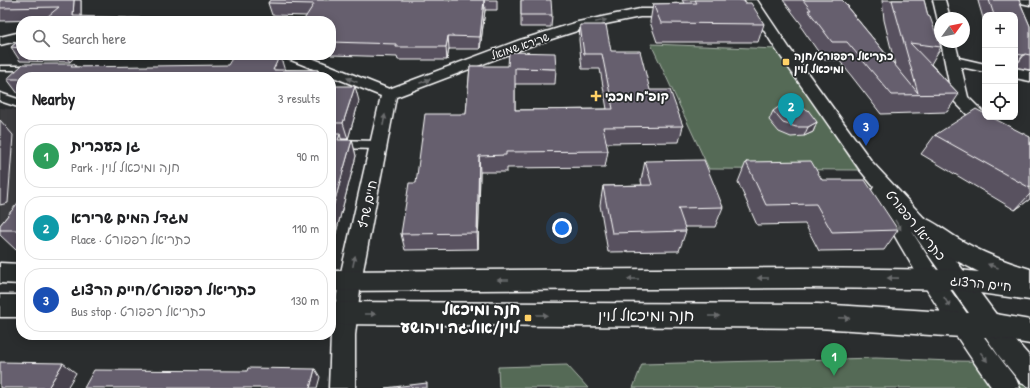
<!DOCTYPE html>
<meta charset="utf-8">
<style>
:root{--surface:#fff;--page:#f2f2f2;--text:#202124;--muted:#757577;--line:#e0e0e0;--accent:#0f766e}
body{margin:0;font-family:"Patrick Hand","Playpen Sans Hebrew",sans-serif;background:var(--page);color:var(--text)}
.controls{position:absolute;right:12px;top:12px;display:grid;overflow:hidden;border-radius:8px;box-shadow:0 2px 10px #0003}
.controls button{width:36px;height:36px;display:grid;place-items:center;padding:0;border:0;border-bottom:1px solid var(--line);background:var(--surface);color:var(--text);font:20px sans-serif}
.compass{position:absolute;left:934px;top:12px;width:36px;height:36px;border-radius:50%;background:var(--surface);box-shadow:0 2px 10px #0003;rotate:57deg}
.you{position:absolute;left:562px;top:228px;width:14px;height:14px;margin:-10px;border:3px solid #fff;border-radius:50%;background:#1a73e8;box-shadow:0 0 0 6px #1a73e833}
.badge{display:grid;place-items:center;width:26px;height:26px;border-radius:50%;background:var(--accent);color:#fff;font-size:13px;font-weight:700}
.pin{position:absolute;translate:-50% -33px;filter:drop-shadow(0 1px 2px #0008)}
.pin::after{content:'';position:absolute;top:21px;width:14px;height:12px;background:inherit;clip-path:polygon(0 0,100% 0,50% 100%)}
.list{margin:0;padding:0;list-style:none}
h2{display:flex;justify-content:space-between;align-items:center;height:52px;margin:0;padding:0 16px;font-size:17px}
h2 small{font-size:13px;font-weight:400;color:var(--muted)}
.list li{display:grid;grid-template-columns:26px 1fr auto;gap:12px;align-items:center;box-sizing:border-box;height:64px;margin:0 8px 8px;padding:0 8px;border:1px solid var(--line);border-radius:16px}
.list b{display:block;font-size:15px;white-space:nowrap}
.list p{margin:0;font-size:13px;white-space:nowrap;color:var(--muted)}
.list em{font-size:13px;font-style:normal;color:var(--muted)}
.icon{flex:none;width:22px;height:22px;fill:none;stroke:currentColor;stroke-width:2;stroke-linecap:round;stroke-linejoin:round}
.map{position:relative;flex:none;width:1030px;height:388px;overflow:hidden}
.search{position:absolute;background:var(--surface);box-shadow:0 2px 10px #0003;left:16px;top:16px;width:320px;height:44px;display:flex;align-items:center;gap:10px;box-sizing:border-box;padding:0 14px;border-radius:16px;color:var(--muted);font-size:15px}
.panel{position:absolute;background:var(--surface);box-shadow:0 2px 10px #0003;left:16px;top:72px;width:320px;height:268px;border-radius:16px}
.map>svg:first-child{display:block}
.built{fill:#3c3c41}
.green{fill:#556a56;stroke:#aab4aa}
.lines{fill:none;stroke-linecap:round;stroke-linejoin:round}
.service-casing{stroke:#fff;stroke-width:3}
.pedestrian-casing{stroke:#fff;stroke-width:3}
.minor-casing{stroke:#fff;stroke-width:3}
.secondary-casing{stroke:#fff;stroke-width:3}
.service{fill:#2a2d2e;fill-rule:evenodd}
.pedestrian{fill:#2a2d2e;fill-rule:evenodd}
.minor{fill:#2a2d2e;fill-rule:evenodd}
.secondary{fill:#2a2d2e;fill-rule:evenodd}
.wall{fill:#58515f;stroke:#fff}
.shaded-wall{fill:#47424d;stroke:#fff}
.building{fill:#665e6e;stroke:#fff}
.oneway{fill:#6a6c6d}
.poi-dot{fill:#ffd166;stroke:#2a2d2e;stroke-width:1.5}
.labels{text-anchor:middle;stroke-width:3.5;stroke-linejoin:round;paint-order:stroke}
.far-street-label{font-size:11px;fill:#fff;stroke:#2a2d2e}
.far-poi-label{font-size:11px;font-weight:bold;fill:#fff;stroke:#2a2d2e;text-anchor:start}
.poi-label{font-size:13px;font-weight:bold;fill:#fff;stroke:#2a2d2e;text-anchor:start}
.street-label{font-size:13px;fill:#fff;stroke:#2a2d2e}
.near-poi-label{font-size:16px;font-weight:bold;fill:#fff;stroke:#2a2d2e;text-anchor:end}
.near-street-label{font-size:16px;fill:#fff;stroke:#2a2d2e}
</style>
<div class="map">
<svg width="1030" height="388" viewBox="0 0 1030 388">
<rect width="100%" height="100%" fill="#2a2d2e"/>
<filter id="ink" filterUnits="userSpaceOnUse"><feTurbulence type="fractalNoise" baseFrequency=".025" numOctaves="2"/><feDisplacementMap in="SourceGraphic" scale="8" xChannelSelector="R" yChannelSelector="G"/><feConvolveMatrix kernelMatrix="1 2 1 2 8 2 1 2 1" color-interpolation-filters="sRGB"/></filter>
<g filter="url(#ink)">
<path class="built" d="M0,108l21,2v89l-21,24z"/>
<g class="green">
<path d="M651,44l126,5 81,121 -149,-1z"/>
<path d="M876,358l76,3 78,1v26h-397l9,-24z"/>
<path d="M567,365l21,23h-89l-1,-21z"/>
</g>
<g class="lines">
<g class="service-casing">
<path id="service" d="M0,66h31l4,2 -4,2h-31z"/>
</g>
<g class="pedestrian-casing">
<g id="pedestrian">
<path d="M0,93l21,7v8l-21,-7z"/>
<path d="M331,140l48,1 5,1 1,3 -1,3 -5,1 -48,-1z"/>
</g>
</g>
<g class="minor-casing">
<g id="minor">
<path d="M745,0h12l33,49 82,113 54,58 89,120 15,17v30l-9,-4 -22,-27 -88,-126c32,52 68,101 105,149l4,9h-28c-44,-63 -86,-128 -121,-196l3,-5 -14,-17 -83,-119z"/>
<path d="M933,0h12l5,18h-10v3h-2z"/>
<path d="M1019,0h11v5l-9,-2z"/>
<path d="M640,9h37l5,1 2,3 -2,3 -5,1h-37l-54,11 -56,18 -134,51 -35,184 -6,54v53h-26l2,-53 8,-54 42,-185 -95,-38 -2,-3h20l85,34 131,-49 58,-18z"/>
<path d="M21,32v8l-21,5v-8z"/>
<path d="M941,42h14l4,16 26,6v8l-24,-5 7,30 17,17v3h4l9,9 32,17v14l-6,-2 -38,-21 -32,-33 -2,-3z"/>
<path d="M1015,68l15,3v10l-15,-3z"/>
</g>
</g>
<g class="secondary-casing">
<g id="secondary">
<path d="M919,216c16,5 30,18 45,26 21,12 43,20 66,27v31l-72,-10 -50,-1 -106,-1 -471,3v-20l471,-3 156,2 21,2 -30,-15 -38,-26 -4,-6 4,-6z"/>
<path d="M0,263l21,1v20l-21,-1z"/>
<rect x="0" y="295" width="21" height="22"/>
<path d="M331,302l487,2 144,9h28l40,7v24l-40,-7h-28l-144,-9 -487,-4z"/>
</g>
</g>
<use href="#service" class="service"/>
<use href="#pedestrian" class="pedestrian"/>
<use href="#minor" class="minor"/>
<use href="#secondary" class="secondary"/>
</g>
<g class="wall">
<path d="M0,0h81v16l-38,4 -43,1z"/>
<path d="M270,0h227v10h-12l-5,39h-31l-2,11h-49l-1,-3 -66,-2v-34l-25,-5 -34,-1 -4,-12z"/>
<path d="M521,0l31,15 -1,12h-30z"/>
<path d="M682,0h57l6,3 19,21 -6,18h-101l-7,-20 3,-18 31,-1z"/>
<path d="M783,0h59l7,7 -1,1 47,57 -11,-45 -2,-20h42l4,16 13,31 -10,17 28,30 -12,18 -66,2 -42,-54h-15l-23,-33 1,-2z"/>
<path d="M978,0h41l11,26v44l-15,-3v-52h-30v10l-7,-24z"/>
<path d="M580,25l31,26 39,39 33,36 -4,16 -73,1 2,8 -3,16 -98,1v4h-27l-2,77 -73,1 -4,-16 15,-51 50,-69 4,-48 86,3 -1,15h-40v26l92,-1 -7,-40h-18l-3,-29z"/>
<path d="M21,39v16h55l-6,7 -50,-1 -9,-14z"/>
<path d="M153,55h32l-1,1z"/>
<path d="M74,64l2,3 242,3 3,7h-300v18h-2l-12,-16z"/>
<path d="M331,86l28,15 -11,38h-7l1,1h10l4,16 -24,92h-1z"/>
<path d="M773,111l44,11 -4,10 -9,4 -13,1 -12,-5 -10,-12z"/>
<path d="M935,135l95,2v62l-15,11 -94,-56z"/>
<path d="M645,161l78,46 -8,20h-31l2,4 -7,20 -71,1 -8,-47 3,-19 39,-1 -1,-4z"/>
<path d="M746,162l76,18 76,50 -14,20 -65,1 -14,-27 -48,1 -19,-43z"/>
<path d="M21,199v51h-5l-16,-15v-10z"/>
</g>
<g class="shaded-wall">
<path d="M74,0h7v21l-8,-5z"/>
<path d="M484,0l1,10 -5,39v-12z"/>
<path d="M448,36l1,13 -2,11 -1,-13z"/>
<path d="M1025,54l-10,13 8,-12z"/>
<path d="M65,55h11l-6,7z"/>
<path d="M280,55l5,16 -12,-1z"/>
<path d="M74,64l9,13 -12,-10z"/>
<path d="M318,70l3,7h-6z"/>
<path d="M355,86l4,15 -11,38 -5,-16z"/>
<path d="M0,120l13,15 -5,68 -8,2z"/>
<path d="M817,122l-4,10 -9,4 4,-9z"/>
<path d="M340,134l4,16 -6,-10z"/>
<path d="M352,140l4,16 -24,92 -1,-2v-32z"/>
<path d="M479,156l1,16 -2,77 -1,-16z"/>
<path d="M1030,194v5l-15,11z"/>
<path d="M63,363l13,10 -9,15h-19z"/>
<path d="M315,369l5,8 -3,11h-7z"/>
</g>
<g class="building">
<path d="M0,0h74l-1,16 125,4 -1,1h-155l17,-14 -59,1z"/>
<path d="M270,0h214l-4,37 -32,-1 -2,11h-50v-3l-65,-2v-9l2,-4h-2v-8h-28l11,-17 -46,-1z"/>
<path d="M521,0h30l1,15h-31z"/>
<path d="M695,0h44l5,1 1,2h6l13,21 -103,-1 -8,-19 44,-1z"/>
<path d="M803,0h39l7,7h-2l71,86 -26,-93h32l4,16 2,1 11,30 -31,-4 49,51 -67,1 -45,-53h-15l-24,-32h3z"/>
<path d="M989,0h30l11,26v29l-5,-1 -2,1 -8,-1v-39h-21z"/>
<path d="M580,25h26l5,26h29l10,39h20l13,36 -80,1 5,24 -102,1v3l-27,1 -2,77 -76,1 8,-51h7l9,-69h41l4,-48h38l1,-14 46,1 1,16 -41,-1v42l98,-1 -11,-55h-18z"/>
<path d="M21,39v9l-10,-1z"/>
<path d="M234,55h46l-7,15h45l-3,7h-294v2h-14l16,-15h51l-3,3 157,-2z"/>
<path d="M331,86h24l-12,37h-12z"/>
<path d="M790,105l18,5 9,12 -9,5h-12l-13,-4 -10,-12 7,-5z"/>
<path d="M976,109l9,5v3h6l39,20v51l-95,-53z"/>
<path d="M331,134h9l-2,6h14l-21,74z"/>
<path d="M704,160l19,47 -45,1 8,23 -74,2 -9,-47 49,-1 -7,-24z"/>
<path d="M811,161l11,19h43l33,50 -66,2 -16,-28 -50,1 -20,-43z"/>
<path d="M21,199v31h-21v-5z"/>
<path d="M0,362l63,1 -15,25h-48z"/>
<path d="M248,368l67,1 -5,19h-226l10,-18 153,1z"/>
<path d="M427,383v5h-42z"/>
</g>
<defs><path id="oneway-solid" d="M-6-.8H1V-3.2L6.5 0L1 3.2V.8H-6Z"/></defs>
<g class="oneway">
<use href="#oneway-solid" transform="translate(601 21) rotate(-12)"/>
<use href="#oneway-solid" transform="translate(352 80) rotate(-158)"/>
<use href="#oneway-solid" transform="translate(425 81) rotate(-21)"/>
<use href="#oneway-solid" transform="translate(384 120) rotate(-79)"/>
<use href="#oneway-solid" transform="translate(898 225) rotate(59)"/>
<use href="#oneway-solid" transform="translate(354 261) rotate(-78)"/>
<use href="#oneway-solid" transform="translate(993 266) rotate(-160)"/>
<use href="#oneway-solid" transform="translate(763 278) rotate(180)"/>
<use href="#oneway-solid" transform="translate(893 278) rotate(-179)"/>
<use href="#oneway-solid" transform="translate(633 279) rotate(180)"/>
<use href="#oneway-solid" transform="translate(503 280) rotate(180)"/>
<use href="#oneway-solid" transform="translate(947 302) rotate(57)"/>
<use href="#oneway-solid" transform="translate(370 314)"/>
<use href="#oneway-solid" transform="translate(542 315)"/>
<use href="#oneway-solid" transform="translate(714 316)"/>
<use href="#oneway-solid" transform="translate(844 318) rotate(3)"/>
<use href="#oneway-solid" transform="translate(984 357) rotate(53)"/>
</g>
</g>
<g class="poi-dot">
<rect x="782" y="58" width="8" height="8" rx="2"/>
<path d="M594 90h4v4h4v4h-4v4h-4v-4h-4v-4h4z"/>
<rect x="524" y="314" width="8" height="8" rx="2"/>
</g>
<g class="labels">
<g class="far-street-label">
<text transform="translate(520 46) rotate(-19)" y="4">שרירא שמואל</text>
</g>
<g class="far-poi-label">
<text x="794" y="60">כתריאל רפפורט/חנה<tspan x="794" dy="13">ומיכאל לוין</tspan></text>
</g>
<g class="poi-label">
<text x="605" y="101">קופ"ח מכבי</text>
</g>
<g class="street-label">
<text transform="translate(367 204) rotate(-78)" y="5">חיים שרף</text>
<text transform="translate(916 225) rotate(51)" y="5">כתריאל רפפורט</text>
<text transform="translate(981 283) rotate(6)" y="5">חיים הרצוג</text>
</g>
<g class="near-poi-label">
<text x="520" y="315">חנה ומיכאל<tspan x="520" dy="18">לוין/אולגה ויהושע</tspan></text>
</g>
<g class="near-street-label">
<text x="646" y="321">חנה ומיכאל לוין</text>
</g>
</g>
</svg>
<div class="controls">
<button>+</button>
<button>−</button>
<button><svg class="icon" aria-label="locate" viewBox="0 0 24 24"><circle cx="12" cy="12" r="6"/><path d="M12 2v4M12 18v4M2 12h4M18 12h4"/></svg></button>
</div>
<svg class="compass" viewBox="-18 -18 36 36"><path d="M0-13l5 13h-10z" fill="#e53935"/><path d="M0 13l5-13h-10z" fill="#757577"/></svg>
<div class="you"></div>
<div class="pin badge" style="left:834px;top:376px;background:#2e9e5b">1</div>
<div class="pin badge" style="left:791px;top:126px;background:#0f9aa8">2</div>
<div class="pin badge" style="left:866px;top:146px;background:#1a4fb4">3</div>
<div class="search"><svg class="icon" aria-label="search" viewBox="0 0 24 24"><circle cx="10" cy="10" r="6"/><path d="M15 15l6 6"/></svg>Search here</div>
<section class="panel">
<h2>Nearby<small>3 results</small></h2>
<ul class="list">
<li><span class="badge" style="background:#2e9e5b">1</span><div><b>גן בעברית</b><p>Park · חנה ומיכאל לוין</p></div><em>90 m</em></li>
<li><span class="badge" style="background:#0f9aa8">2</span><div><b>מגדל המים שרירא</b><p>Place · כתריאל רפפורט</p></div><em>110 m</em></li>
<li><span class="badge" style="background:#1a4fb4">3</span><div><b>כתריאל רפפורט/חיים הרצוג</b><p>Bus stop · כתריאל רפפורט</p></div><em>130 m</em></li>
</ul>
</section>
</div>
